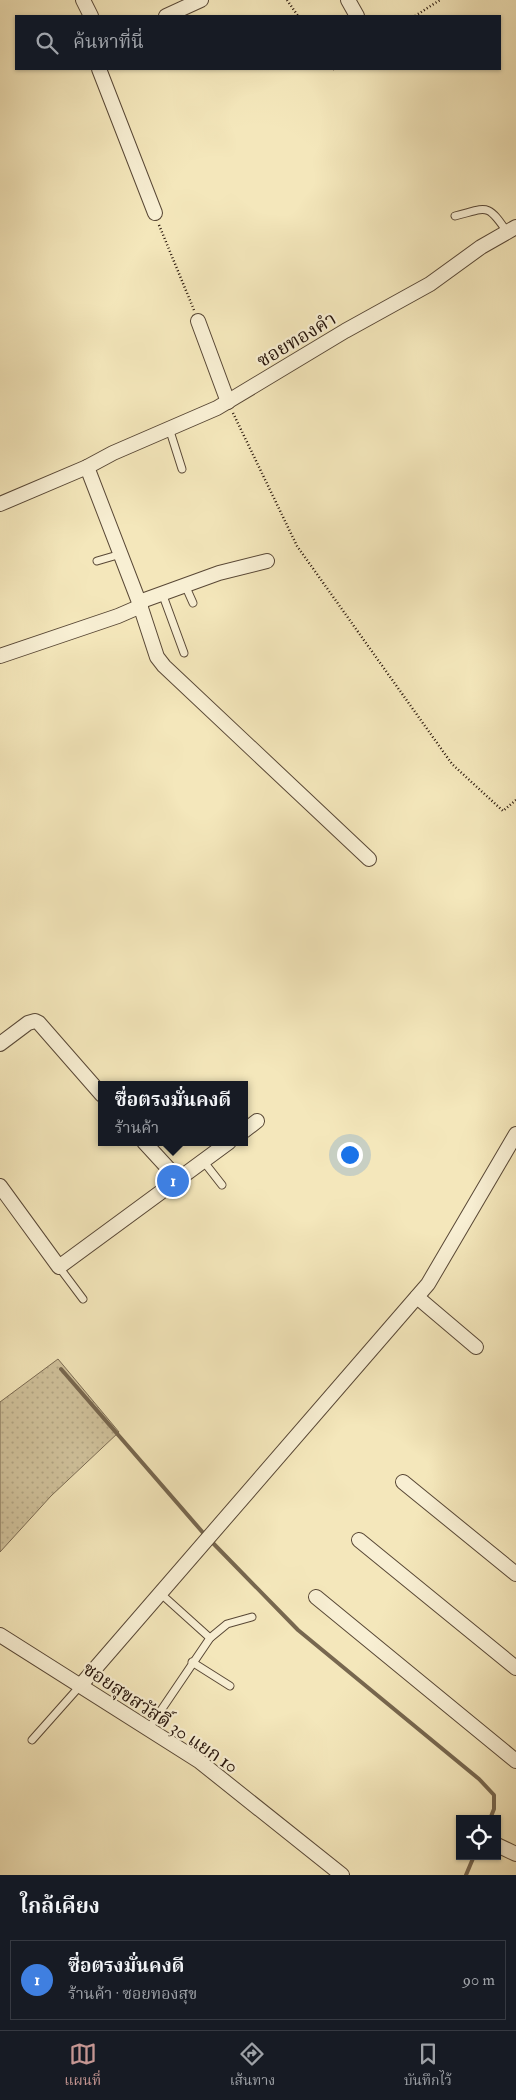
<!DOCTYPE html>
<html lang="th">
<meta charset="utf-8">
<style>
:root{--surface:#171b24;--page:#242831;--text:#f1f3f6;--muted:#9ea1a6;--line:#363941;--accent:#c59692}
body{margin:0;font-family:"IM FELL Double Pica","Noto Serif Thai",serif;background:var(--page);color:var(--text)}
.controls{position:absolute;right:15px;bottom:15px;display:grid;overflow:hidden;border-radius:0px;box-shadow:0 1px 4px #0004}
.controls button{width:45px;height:45px;display:grid;place-items:center;padding:0;border:0;border-bottom:1px solid var(--line);background:var(--surface);color:var(--text);font:25px sans-serif}
.you{position:absolute;left:349px;top:1154px;width:18px;height:18px;margin:-12px;border:4px solid #fff;border-radius:50%;background:#1a73e8;box-shadow:0 0 0 8px #1a73e833}
.badge{display:grid;place-items:center;width:32px;height:32px;border-radius:50%;background:var(--accent);color:#fff;font-size:16px;font-weight:700}
.pin{position:absolute;translate:-50% -50%;border:2px solid #fff;box-shadow:0 1px 5px #0006}
.popup{position:absolute;left:98px;top:1081px;width:150px;height:65px;box-sizing:border-box;display:grid;place-content:center;border-radius:0px;background:var(--surface);filter:drop-shadow(0 1px 4px #0005);font-size:16px;white-space:nowrap;color:var(--muted)}
.popup b{font-size:19px;color:var(--text)}
.popup::after{content:'';position:absolute;left:50%;top:100%;margin-left:-10px;border:10px solid transparent;border-top-color:var(--surface)}
.list{margin:0;padding:0;list-style:none}
h2{display:flex;justify-content:space-between;align-items:center;height:65px;margin:0;padding:0 20px;font-size:21px}
h2 small{font-size:16px;font-weight:400;color:var(--muted)}
.list li{display:grid;grid-template-columns:32px 1fr auto;gap:15px;align-items:center;box-sizing:border-box;height:80px;margin:0 10px 10px;padding:0 10px;border:1px solid var(--line);border-radius:0px}
.list b{display:block;font-size:19px;white-space:nowrap}
.list p{margin:0;font-size:16px;white-space:nowrap;color:var(--muted)}
.list em{font-size:16px;font-style:normal;color:var(--muted)}
.icon{flex:none;width:28px;height:28px;fill:none;stroke:currentColor;stroke-width:2;stroke-linecap:round;stroke-linejoin:round}
.map{position:relative;flex:none;width:516px;height:1875px;overflow:hidden}
.search{position:absolute;background:var(--surface);box-shadow:0 1px 4px #0004;left:15px;right:15px;top:15px;height:55px;display:flex;align-items:center;gap:12px;box-sizing:border-box;padding:0 18px;border-radius:0px;color:var(--muted);font-size:19px}
.sheet{height:155px;background:var(--surface)}
nav{display:flex;justify-content:space-around;align-items:center;box-sizing:border-box;height:70px;border-top:1px solid var(--line);background:var(--surface);font-size:14px;color:var(--muted)}
nav a{display:grid;justify-items:center;gap:2px}
nav .on{color:var(--accent)}
.map>svg:first-child{display:block}
.grass{fill:url(#grass-dots);stroke:#7b6b53}
.lines{fill:none;stroke-linecap:round;stroke-linejoin:round}
.stream{stroke:#77674f;stroke-width:4}
.service-casing{stroke:#594836;stroke-width:9}
.minor-casing{stroke:#594836;stroke-width:16}
.path{stroke:#251309;stroke-width:2.5;stroke-dasharray:1 2.5;stroke-linecap:butt}
.service{stroke:#f8efd3;stroke-width:7}
.minor{stroke:#f8efd3;stroke-width:14}
.labels{text-anchor:middle;stroke-width:4.5;stroke-linejoin:round;paint-order:stroke}
.street-label{font-size:19px;fill:#251309;stroke:#f8efd3}
</style>
<div class="map">
<svg width="516" height="1875" viewBox="0 0 516 1875">
<defs>
<pattern id="grass-dots" width="8" height="8" patternUnits="userSpaceOnUse" patternTransform="scale(1.25)"><rect width="8" height="8" fill="#d1c39d"/><path d="M2 2h.1M6 6h.1" fill="none" stroke="#b3a786" stroke-width="1.8" stroke-linecap="round"/></pattern>
</defs>
<rect width="100%" height="100%" fill="#f4e7bb"/>
<filter id="stains"><feTurbulence type="fractalNoise" baseFrequency=".004" numOctaves="4"/><feColorMatrix values="0 0 0 0 .2 0 0 0 0 .09 0 0 0 0 .02 0 0 0 .5 -.17"/></filter>
<radialGradient id="worn" r=".72"><stop offset=".6" stop-color="#630" stop-opacity="0"/><stop offset="1" stop-color="#630" stop-opacity=".3"/></radialGradient>
<path class="grass" d="M58,1359l61,73 -68,64 -51,56v-150z"/>
<g class="lines">
<g class="stream">
<path d="M61,1369l144,166"/>
<path d="M210,1540l88,90 181,149 15,16v14l-4,10"/>
<path d="M466,1875l8,-19"/>
</g>
<g class="service-casing">
<g id="service">
<path d="M455,216c32,-8 32,-14 52,16"/>
<path d="M169,428l13,41"/>
<path d="M97,561l24,-7"/>
<path d="M185,585l8,18"/>
<path d="M162,593l22,60"/>
<path d="M204,1162l18,23"/>
<path d="M59,1267l24,32"/>
<path d="M160,1593l50,45"/>
<path d="M192,1662l38,24"/>
<path d="M149,1728l61,-90 17,-14 25,-7"/>
<path d="M32,1740l48,-54"/>
</g>
</g>
<g class="minor-casing">
<g id="minor">
<path d="M83,0l8,16"/>
<path d="M348,0l9,16"/>
<path d="M166,16l35,-16"/>
<path d="M99,69l56,144"/>
<path d="M198,321l30,81"/>
<path d="M87,467l52,135 18,55 7,9 205,193"/>
<path d="M0,504l87,-37 26,-14 104,-45 128,-77 85,-47 51,-37 35,-20"/>
<path d="M139,602l80,-29 48,-12"/>
<path d="M0,656l118,-40 23,-10"/>
<path d="M0,1044l28,-21 7,-2 4,2 63,72"/>
<path d="M244,1131l13,-10"/>
<path d="M144,1142l34,37"/>
<path d="M0,1186l59,81 170,-125"/>
<path d="M417,1297l59,50"/>
<path d="M403,1482l113,92"/>
<path d="M359,1540l157,128"/>
<path d="M316,1597l200,164"/>
<path d="M0,1635l199,126 143,114"/>
<path d="M80,1686l348,-402 88,-150"/>
<path d="M497,1845l19,9"/>
</g>
</g>
<g class="path">
<path d="M287,0l11,16"/>
<path d="M415,16l25,-16"/>
<path d="M333,69h1"/>
<path d="M159,225l35,85"/>
<path d="M233,413l64,133 155,218 51,47 13,-11"/>
</g>
<use href="#service" class="service"/>
<use href="#minor" class="minor"/>
</g>
<g class="labels">
<g class="street-label">
<text transform="translate(296 339) rotate(-31)" y="7">ซอยทองคำ</text>
<text transform="translate(161 1717) rotate(34)" y="7">ซอยสุขสวัสดิ์ 30 แยก 10</text>
</g>
</g>
<rect width="100%" height="100%" filter="url(#stains)"/>
<rect width="100%" height="100%" fill="url(#worn)"/>
</svg>
<div class="controls">
<button><svg class="icon" aria-label="locate" viewBox="0 0 24 24"><circle cx="12" cy="12" r="6"/><path d="M12 2v4M12 18v4M2 12h4M18 12h4"/></svg></button>
</div>
<div class="you"></div>
<div class="pin badge" style="left:173px;top:1181px;background:#3f7fe0">1</div>
<div class="popup"><b>ซื่อตรงมั่นคงดี</b>ร้านค้า</div>
<div class="search"><svg class="icon" aria-label="search" viewBox="0 0 24 24"><circle cx="10" cy="10" r="6"/><path d="M15 15l6 6"/></svg>ค้นหาที่นี่</div>
</div>
<section class="sheet">
<h2>ใกล้เคียง<small></small></h2>
<ul class="list">
<li><span class="badge" style="background:#3f7fe0">1</span><div><b>ซื่อตรงมั่นคงดี</b><p>ร้านค้า · ซอยทองสุข</p></div><em>90 m</em></li>
</ul>
</section>
<nav>
<a class="on"><svg class="icon" aria-label="map" viewBox="0 0 24 24"><path d="M3 6l6-2 6 2 6-2v14l-6 2-6-2-6 2zM9 4v14M15 6v14"/></svg>แผนที่</a>
<a><svg class="icon" aria-label="directions" viewBox="0 0 24 24"><path d="M12 3l9 9-9 9-9-9zM9 14v-3h6M13 9l2 2-2 2"/></svg>เส้นทาง</a>
<a><svg class="icon" aria-label="saved" viewBox="0 0 24 24"><path d="M7 4h10v16l-5-4-5 4z"/></svg>บันทึกไว้</a>
</nav>
